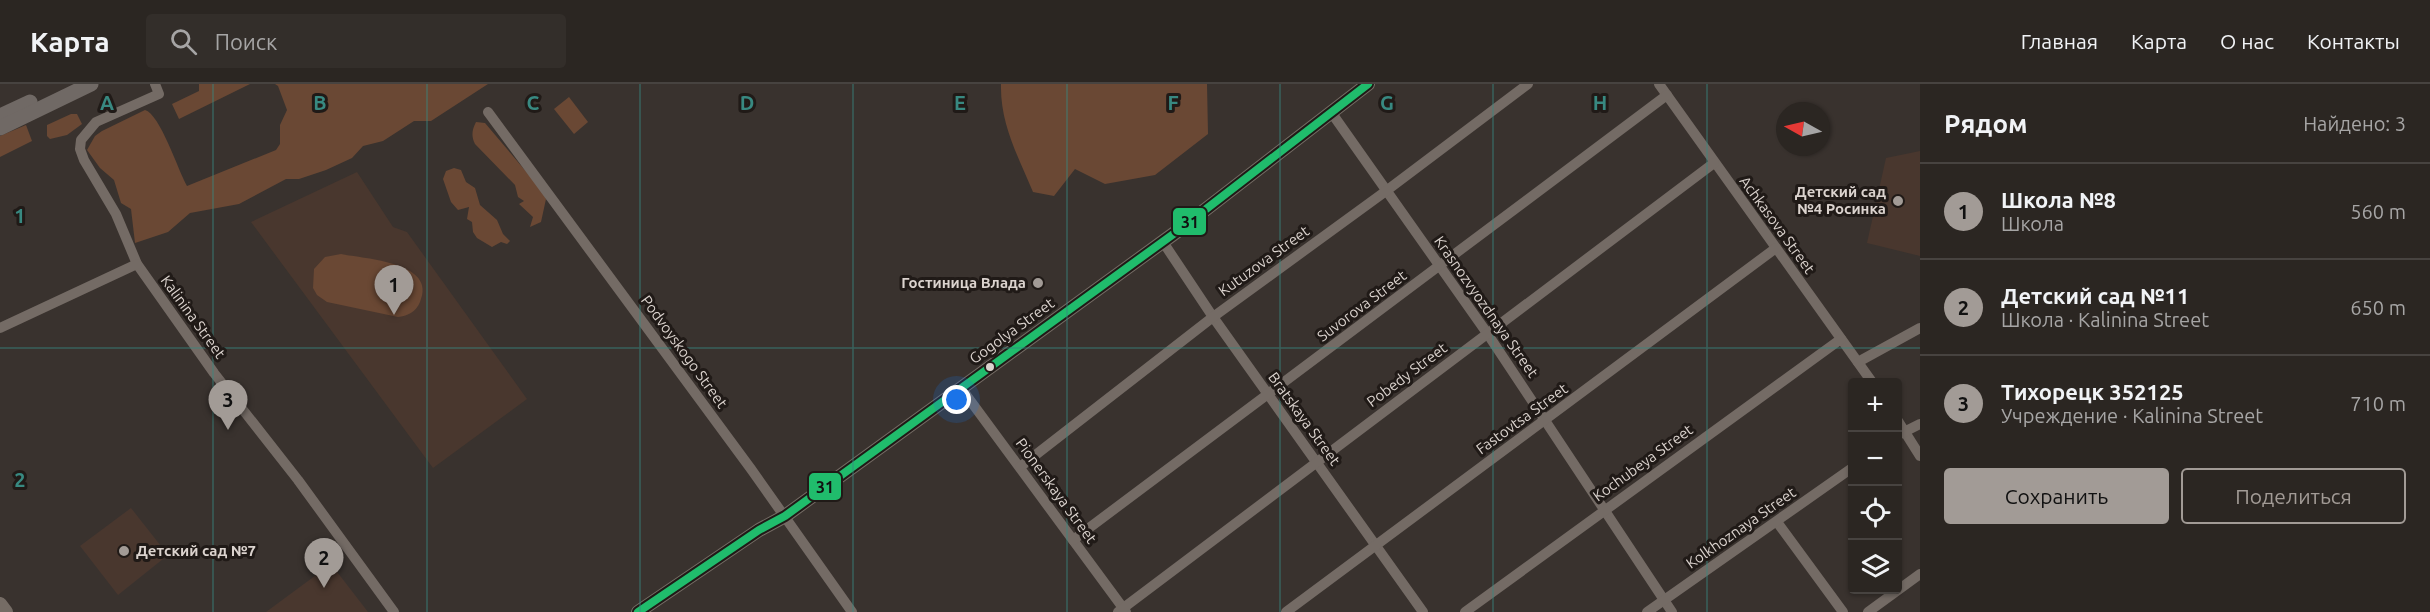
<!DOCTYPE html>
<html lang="ru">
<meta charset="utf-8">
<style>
:root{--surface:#2b2622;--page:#332e2a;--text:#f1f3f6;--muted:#a6a5a5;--line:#474340;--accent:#a29b96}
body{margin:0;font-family:Ubuntu,sans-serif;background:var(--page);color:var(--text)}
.controls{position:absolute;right:18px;bottom:18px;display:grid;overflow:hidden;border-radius:6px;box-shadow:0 2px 4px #0004}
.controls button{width:54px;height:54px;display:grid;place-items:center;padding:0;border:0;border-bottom:2px solid var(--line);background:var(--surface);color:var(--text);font:30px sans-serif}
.compass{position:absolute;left:1776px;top:18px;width:54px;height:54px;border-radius:50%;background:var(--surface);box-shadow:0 2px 4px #0004;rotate:278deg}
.you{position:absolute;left:957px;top:316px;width:21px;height:21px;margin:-15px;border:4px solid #fff;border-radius:50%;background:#1a73e8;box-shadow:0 0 0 9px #1a73e833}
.badge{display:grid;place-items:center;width:39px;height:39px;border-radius:50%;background:var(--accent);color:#111;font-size:20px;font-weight:700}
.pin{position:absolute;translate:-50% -50px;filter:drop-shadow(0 2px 3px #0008)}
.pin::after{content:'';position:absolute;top:32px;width:21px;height:18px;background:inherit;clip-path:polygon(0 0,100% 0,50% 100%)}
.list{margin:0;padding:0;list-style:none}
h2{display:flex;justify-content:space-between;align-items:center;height:78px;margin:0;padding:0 24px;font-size:26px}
h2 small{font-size:20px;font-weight:400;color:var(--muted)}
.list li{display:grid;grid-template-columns:39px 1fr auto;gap:18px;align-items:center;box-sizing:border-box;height:96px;padding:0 24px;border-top:2px solid var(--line)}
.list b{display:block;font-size:22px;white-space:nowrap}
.list p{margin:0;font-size:20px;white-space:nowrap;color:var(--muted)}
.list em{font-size:20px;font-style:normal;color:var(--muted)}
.actions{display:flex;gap:12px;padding:18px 24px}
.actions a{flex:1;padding:14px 0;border:2px solid var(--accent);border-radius:6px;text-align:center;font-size:21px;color:var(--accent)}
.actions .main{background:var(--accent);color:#111}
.icon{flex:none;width:33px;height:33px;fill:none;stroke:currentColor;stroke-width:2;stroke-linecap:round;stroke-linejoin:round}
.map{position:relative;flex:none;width:1920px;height:528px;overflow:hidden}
header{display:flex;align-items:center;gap:36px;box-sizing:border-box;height:84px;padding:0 30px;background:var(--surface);border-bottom:2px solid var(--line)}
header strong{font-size:28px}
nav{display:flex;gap:33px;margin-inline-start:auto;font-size:21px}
.search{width:420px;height:54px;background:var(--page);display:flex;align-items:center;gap:15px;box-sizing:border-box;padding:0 21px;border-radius:6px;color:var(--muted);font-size:22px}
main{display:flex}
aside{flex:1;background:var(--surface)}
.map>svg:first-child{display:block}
.built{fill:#49372e}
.green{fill:#6a4834}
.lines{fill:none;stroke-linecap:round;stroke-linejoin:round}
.minor{stroke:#746b65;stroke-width:10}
.major{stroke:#756c65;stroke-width:14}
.highway{stroke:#706965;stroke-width:15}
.bus-1-casing{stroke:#201a17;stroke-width:12}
.bus-1{stroke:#20bc6c;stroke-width:8}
.grid{fill:none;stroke:#388981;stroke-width:1.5;stroke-opacity:0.55}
.poi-dot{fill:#a29b96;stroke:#201a17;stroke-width:2}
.bus-dot{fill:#dbd3ce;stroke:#201a17;stroke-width:2}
.labels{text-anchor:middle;stroke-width:6;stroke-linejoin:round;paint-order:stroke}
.poi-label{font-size:15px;font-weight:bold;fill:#dbd3ce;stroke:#201a17;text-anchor:end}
.street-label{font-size:15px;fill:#dbd3ce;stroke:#201a17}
.grid-label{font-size:20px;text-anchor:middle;font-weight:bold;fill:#388981;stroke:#201a17;stroke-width:6;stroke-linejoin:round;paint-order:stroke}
.line-badge{stroke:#201a17;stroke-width:2}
.pale-badge-label{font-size:16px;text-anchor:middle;font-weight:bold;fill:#111}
</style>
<header>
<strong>Карта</strong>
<div class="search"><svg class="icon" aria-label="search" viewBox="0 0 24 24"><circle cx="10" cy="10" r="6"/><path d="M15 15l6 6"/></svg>Поиск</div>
<nav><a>Главная</a><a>Карта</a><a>О нас</a><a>Контакты</a></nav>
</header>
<main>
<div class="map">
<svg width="1920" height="528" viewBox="0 0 1920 528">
<rect width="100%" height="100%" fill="#39322e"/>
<g class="built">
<path d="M1920,67v105l-53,-13 19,-85z"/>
<path d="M357,88l36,55 14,5 120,167 -94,69 -182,-246z"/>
<path d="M131,424l37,47 -50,40 -38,-49z"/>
<path d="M331,480l37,48h-102z"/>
</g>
<g class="green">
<path d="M199,0h51l-71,35 -7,-15 27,-13z"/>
<path d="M275,0h213l-57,37h-17l-31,20 -20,5 -11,12 -26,12 -27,9h-13l-47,25 -49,9 -22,19 -33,11 -4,-34 -10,-6 -7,-23 -14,-12 -13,-18 8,-14 7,-5 43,-21c15,4 33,60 42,76l89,-36 4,-6v-19l7,-15 -9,-24z"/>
<path d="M1001,0h206l1,50 -53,41 -50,9 -30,-15 -21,27 -21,-4c-15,-36 -33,-68 -32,-108z"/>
<path d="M569,13l19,25 -14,12 -20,-25z"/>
<path d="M71,30h6l5,10 -15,11 -17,4 -3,-3v-11z"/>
<path d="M476,38l9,1 55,65 6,11 -5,23 -11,5 3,-10 -14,-13 5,-3 -6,-4 -3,-12 -40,-41c-4,-8 -3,-14 1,-22z"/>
<path d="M26,41l6,16 -32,16v-21z"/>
<path d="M454,84l7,2 5,12 9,6 5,17 17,15 6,14 7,7 -3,3 -6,-2 -9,5 -15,-9 -4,-6 -1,-10 -5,-3 2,-12 -11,3 -7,-8 -8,-23 3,-8z"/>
<path d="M341,170c24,5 97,8 79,48 -4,10 -13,14 -22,15l-71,-15 -10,-7 -4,-7 1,-19 11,-12z"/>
</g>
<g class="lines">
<g class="minor">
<path d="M155,0l4,10 -63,28 -15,18 -1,9 4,11 32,54 21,50 77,109 84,107 96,132"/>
<path d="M1659,0l213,298"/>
<path d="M488,28l263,357 101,143"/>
<path d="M1331,28l156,221 185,279"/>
<path d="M1163,158l50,75 210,295"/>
<path d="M0,244l137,-64"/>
<path d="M1858,278l62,-34"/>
<path d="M961,304l165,224"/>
<path d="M1898,337l22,35"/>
<path d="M1898,351l22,-11"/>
<path d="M1020,383l193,-150 173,-126 142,-107"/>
<path d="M1777,438l66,90"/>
<path d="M1073,456l594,-445"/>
<path d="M1118,528l596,-449"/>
<path d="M1286,528l490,-364"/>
<path d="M1465,528l376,-273"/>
<path d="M1647,528l205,-144"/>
<path d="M1868,528l52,-38"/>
</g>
<g class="major">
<path d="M0,520l6,8"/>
<path d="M638,528l121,-82 26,-14 394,-286 189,-146"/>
</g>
<g class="highway">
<path d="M0,32l30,-14"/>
<path d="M0,44l91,-44"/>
</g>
<g class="bus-1-casing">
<path id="bus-1" d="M638,528l121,-82 26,-14 394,-286 189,-146"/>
</g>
<use href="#bus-1" class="bus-1"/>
</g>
<path class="grid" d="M213,0v528M427,0v528M640,0v528M853,0v528M1067,0v528M1280,0v528M1493,0v528M1707,0v528M0,264h1920"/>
<g class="poi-dot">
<circle cx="1898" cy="117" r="6"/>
<circle cx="1038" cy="199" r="6"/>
<circle cx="124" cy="467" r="6"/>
</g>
<circle class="bus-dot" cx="990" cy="283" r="5"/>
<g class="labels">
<g class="poi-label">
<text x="1886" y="113">Детский сад<tspan x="1886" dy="17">№4 Росинка</tspan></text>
<text x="1026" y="204">Гостиница Влада</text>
<text x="136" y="472" text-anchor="start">Детский сад №7</text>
</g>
<g class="street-label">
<text transform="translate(1777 141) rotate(54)" y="5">Achkasova Street</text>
<text transform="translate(1264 177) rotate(-36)" y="5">Kutuzova Street</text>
<text transform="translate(1362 222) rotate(-37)" y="5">Suvorova Street</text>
<text transform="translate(1486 223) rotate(55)" y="5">Krasnozvyozdnaya Street</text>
<text transform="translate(193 233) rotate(54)" y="5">Kalinina Street</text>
<text transform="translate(1012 247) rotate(-36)" y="5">Gogolya Street</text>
<text transform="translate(684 268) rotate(54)" y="5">Podvoyskogo Street</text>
<text transform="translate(1407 291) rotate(-37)" y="5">Pobedy Street</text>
<text transform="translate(1304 335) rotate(54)" y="5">Bratskaya Street</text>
<text transform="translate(1522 335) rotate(-36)" y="5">Fastovtsa Street</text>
<text transform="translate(1643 379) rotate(-36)" y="5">Kochubeya Street</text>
<text transform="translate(1056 407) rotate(54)" y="5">Pionerskaya Street</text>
<text transform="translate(1741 444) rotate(-35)" y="5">Kolkhoznaya Street</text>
</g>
</g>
<g class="grid-label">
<text x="107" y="26">A</text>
<text x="320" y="26">B</text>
<text x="533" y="26">C</text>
<text x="747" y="26">D</text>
<text x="960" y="26">E</text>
<text x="1173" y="26">F</text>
<text x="1387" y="26">G</text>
<text x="1600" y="26">H</text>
<text x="20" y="139">1</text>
<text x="20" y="403">2</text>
</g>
<g class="line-badge">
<rect x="1172" y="123" width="35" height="29" rx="6" fill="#20bc6c"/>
<rect x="808" y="388" width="34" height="29" rx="6" fill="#20bc6c"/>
</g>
<g class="pale-badge-label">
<text x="1190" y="144">31</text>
<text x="825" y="409">31</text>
</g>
</svg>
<div class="controls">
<button>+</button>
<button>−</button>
<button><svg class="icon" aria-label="locate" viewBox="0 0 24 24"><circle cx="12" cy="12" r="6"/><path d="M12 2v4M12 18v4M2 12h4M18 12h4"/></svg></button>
<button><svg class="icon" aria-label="layers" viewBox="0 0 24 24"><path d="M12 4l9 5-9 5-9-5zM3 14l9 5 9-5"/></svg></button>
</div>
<svg class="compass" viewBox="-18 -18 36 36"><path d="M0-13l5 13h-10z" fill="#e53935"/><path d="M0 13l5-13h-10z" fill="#a6a5a5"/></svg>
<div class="you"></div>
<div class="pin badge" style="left:394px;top:231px">1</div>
<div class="pin badge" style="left:324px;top:504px">2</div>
<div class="pin badge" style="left:228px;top:346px">3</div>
</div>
<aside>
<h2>Рядом<small>Найдено: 3</small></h2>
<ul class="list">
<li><span class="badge">1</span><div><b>Школа №8</b><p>Школа</p></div><em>560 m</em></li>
<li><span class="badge">2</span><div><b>Детский сад №11</b><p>Школа · Kalinina Street</p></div><em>650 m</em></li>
<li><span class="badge">3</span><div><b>Тихорецк 352125</b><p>Учреждение · Kalinina Street</p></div><em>710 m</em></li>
</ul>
<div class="actions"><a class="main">Сохранить</a><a>Поделиться</a></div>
</aside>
</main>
